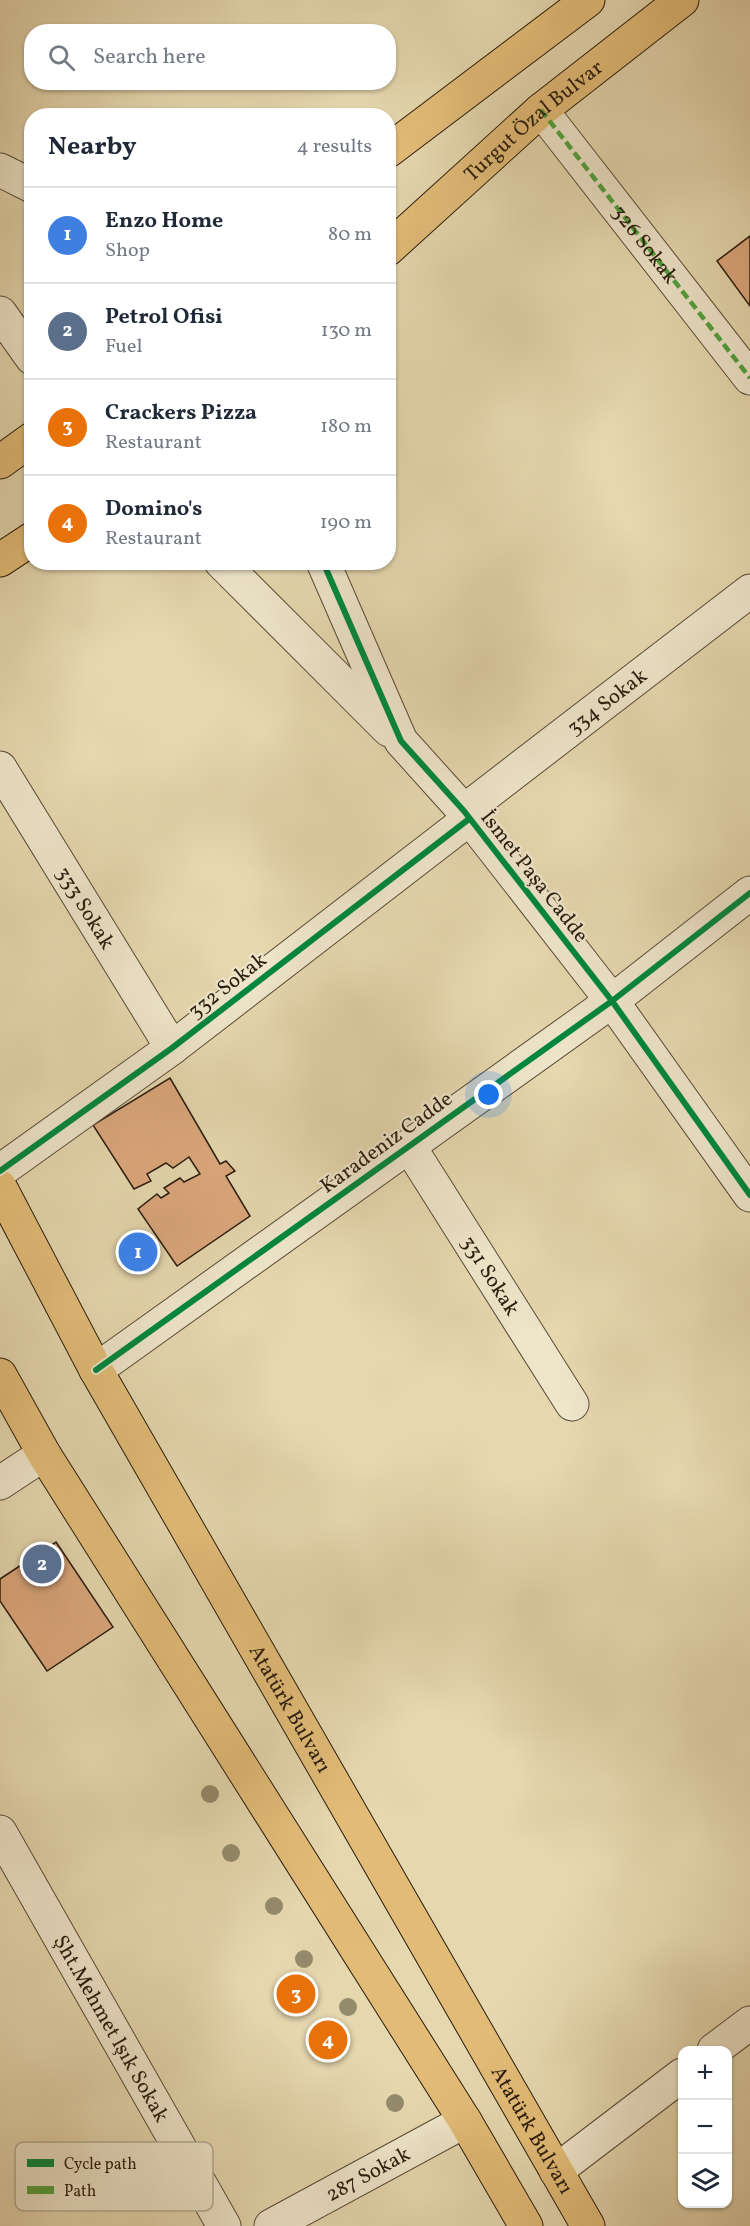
<!DOCTYPE html>
<meta charset="utf-8">
<style>
:root{--surface:#fff;--page:#f2f2f3;--text:#1f2937;--muted:#747a83;--line:#e0e1e3;--accent:#8f2418}
body{margin:0;font-family:Vollkorn,serif;background:var(--page);color:var(--text)}
.controls{position:absolute;right:18px;bottom:18px;display:grid;overflow:hidden;border-radius:12px;box-shadow:0 2px 4px #0004}
.controls button{width:54px;height:54px;display:grid;place-items:center;padding:0;border:0;border-bottom:2px solid var(--line);background:var(--surface);color:var(--text);font:30px sans-serif}
.you{position:absolute;left:489px;top:1095px;width:21px;height:21px;margin:-15px;border:4px solid #fff;border-radius:50%;background:#1a73e8;box-shadow:0 0 0 9px #1a73e833}
.badge{display:grid;place-items:center;width:39px;height:39px;border-radius:50%;background:var(--accent);color:#fff;font-size:20px;font-weight:700}
.pin{position:absolute;translate:-50% -50%;border:3px solid #fff;box-shadow:0 2px 6px #0006}
.list{margin:0;padding:0;list-style:none}
h2{display:flex;justify-content:space-between;align-items:center;height:78px;margin:0;padding:0 24px;font-size:26px}
h2 small{font-size:20px;font-weight:400;color:var(--muted)}
.list li{display:grid;grid-template-columns:39px 1fr auto;gap:18px;align-items:center;box-sizing:border-box;height:96px;padding:0 24px;border-top:2px solid var(--line)}
.list b{display:block;font-size:22px;white-space:nowrap}
.list p{margin:0;font-size:20px;white-space:nowrap;color:var(--muted)}
.list em{font-size:20px;font-style:normal;color:var(--muted)}
.icon{flex:none;width:33px;height:33px;fill:none;stroke:currentColor;stroke-width:2;stroke-linecap:round;stroke-linejoin:round}
.map{position:relative;flex:none;width:750px;height:2226px;overflow:hidden}
.search{position:absolute;background:var(--surface);box-shadow:0 2px 4px #0004;left:24px;top:24px;width:372px;height:66px;display:flex;align-items:center;gap:15px;box-sizing:border-box;padding:0 21px;border-radius:24px;color:var(--muted);font-size:22px}
.panel{position:absolute;background:var(--surface);box-shadow:0 2px 4px #0004;left:24px;top:108px;width:372px;height:462px;border-radius:24px}
.map>svg:first-child{display:block}
.building{fill:#dba77c;stroke:#291c0e;stroke-width:1.5}
.lines{fill:none;stroke-linecap:round;stroke-linejoin:round}
.minor-casing{stroke:#584b36;stroke-width:35}
.tertiary-casing{stroke:#584b36;stroke-width:35}
.trunk-casing{stroke:#291c0e;stroke-width:35}
.minor{stroke:#eee5ca;stroke-width:33}
.tertiary{stroke:#eee5ca;stroke-width:33}
.trunk{stroke:#e2bc77;stroke-width:33}
.quiet{stroke:#51a13e;stroke-width:4.5;stroke-dasharray:9 4.5;stroke-linecap:butt}
.cycleway-casing{stroke:#eee5ca;stroke-width:10}
.cycleway{stroke:#00873e;stroke-width:6}
.tree{fill:#948b6b}
.labels{text-anchor:middle;stroke-width:4.5;stroke-linejoin:round;paint-order:stroke}
.street-label{font-size:21px;fill:#291c0e;stroke:#eee5ca}
.key{fill:#eee5ca;stroke:#b3a992;stroke-width:1.5}
.key-label{font-size:16px;fill:#291c0e}
</style>
<div class="map">
<svg width="750" height="2226" viewBox="0 0 750 2226">
<rect width="100%" height="100%" fill="#e5d7ae"/>
<filter id="stains"><feTurbulence type="fractalNoise" baseFrequency=".00333" numOctaves="4"/><feColorMatrix values="0 0 0 0 .2 0 0 0 0 .09 0 0 0 0 .02 0 0 0 .5 -.17"/></filter>
<radialGradient id="worn" r=".72"><stop offset=".6" stop-color="#630" stop-opacity="0"/><stop offset="1" stop-color="#630" stop-opacity=".3"/></radialGradient>
<g class="building">
<path d="M750,236v70l-33,-45z"/>
<path d="M170,1078l50,86 6,-3 9,10 -9,5 24,40 -73,50 -39,-57 19,-15 4,4 8,-5 -5,-5 16,-10 4,4 16,-8 -11,-17 -16,11 -7,-5 -19,11 4,7 -17,8 -41,-64z"/>
<path d="M56,1542l57,85 -66,44 -47,-70v-22z"/>
</g>
<g class="lines">
<g class="minor-casing">
<g id="minor">
<path d="M541,110l209,268"/>
<path id="s1" d="M0,768l172,280"/>
<path id="s2" d="M464,811l286,-220"/>
<path id="s3" d="M409,1146l163,258"/>
<path d="M0,1171l172,-123 297,-229"/>
<path id="s4" d="M0,1832l224,394"/>
<path d="M714,2050l36,-27"/>
<path d="M556,2171l126,-96"/>
<path id="s5" d="M271,2226l194,-105"/>
</g>
</g>
<g class="tertiary-casing">
<g id="tertiary">
<path d="M0,170l32,16"/>
<path d="M0,313l32,45"/>
<path d="M221,562l168,168"/>
<path d="M323,562l78,179 63,70 148,190 138,194"/>
<path d="M96,1370l516,-369 138,-108"/>
<path d="M0,1483l44,-29"/>
</g>
</g>
<g class="trunk-casing">
<g id="trunk">
<path d="M388,151l200,-151"/>
<path id="s6" d="M388,249l153,-139 141,-110"/>
<path d="M0,462l32,-23"/>
<path d="M0,560l32,-21"/>
<path id="s7" d="M0,1187l96,183 492,856"/>
<path d="M0,1375l44,79 421,667 61,105"/>
</g>
</g>
<use href="#minor" class="minor"/>
<use href="#tertiary" class="tertiary"/>
<use href="#trunk" class="trunk"/>
<path class="quiet" id="s8" d="M541,110l209,268"/>
<g class="cycleway-casing">
<g id="cycleway">
<path d="M323,562l78,179 63,70 148,190 138,194"/>
<path d="M0,1171l172,-123 297,-229"/>
<path d="M96,1370l516,-369 138,-108"/>
</g>
</g>
<use href="#cycleway" class="cycleway"/>
</g>
<g class="tree">
<circle cx="210" cy="1794" r="9"/>
<circle cx="231" cy="1853" r="9"/>
<circle cx="274" cy="1906" r="9"/>
<circle cx="304" cy="1959" r="9"/>
<circle cx="348" cy="2007" r="9"/>
<circle cx="395" cy="2103" r="9"/>
</g>
<g class="labels">
<g class="street-label">
<text dy="7" stroke="none"><textPath href="#s6" startOffset="194">Turgut Özal Bulvar</textPath></text>
<text dy="7" stroke="none"><textPath href="#s8" startOffset="170">326 Sokak</textPath></text>
<text dy="7" stroke="none"><textPath href="#s2" startOffset="180">334 Sokak</textPath></text>
<text transform="translate(535 876) rotate(52)" y="7">İsmet Paşa Cadde</text>
<text dy="7" stroke="none"><textPath href="#s1" startOffset="164">333 Sokak</textPath></text>
<text transform="translate(227 985) rotate(-38)" y="7">332 Sokak</text>
<text transform="translate(386 1142) rotate(-36)" y="7">Karadeniz Cadde</text>
<text dy="7" stroke="none"><textPath href="#s3" startOffset="153">331 Sokak</textPath></text>
<text dy="7" stroke="none"><textPath href="#s7" startOffset="597">Atatürk Bulvarı</textPath></text>
<text dy="7" stroke="none"><textPath href="#s4" startOffset="226">Şht.Mehmet lşık Sokak</textPath></text>
<text dy="7" stroke="none"><textPath href="#s7" startOffset="1083">Atatürk Bulvarı</textPath></text>
<text dy="7" stroke="none"><textPath href="#s5" startOffset="110">287 Sokak</textPath></text>
</g>
</g>
<rect x="15" y="2142" width="198" height="69" rx="9" class="key"/>
<rect x="27" y="2159" width="27" height="8" fill="#00873e"/>
<rect x="27" y="2186" width="27" height="8" fill="#51a13e"/>
<g class="key-label">
<text x="64" y="2169">Cycle path</text>
<text x="64" y="2196">Path</text>
</g>
<rect width="100%" height="100%" filter="url(#stains)"/>
<rect width="100%" height="100%" fill="url(#worn)"/>
</svg>
<div class="controls">
<button>+</button>
<button>−</button>
<button><svg class="icon" aria-label="layers" viewBox="0 0 24 24"><path d="M12 4l9 5-9 5-9-5zM3 14l9 5 9-5"/></svg></button>
</div>
<div class="you"></div>
<div class="pin badge" style="left:138px;top:1252px;background:#3f7fe0">1</div>
<div class="pin badge" style="left:42px;top:1564px;background:#5c6f8a">2</div>
<div class="pin badge" style="left:296px;top:1994px;background:#e8710a">3</div>
<div class="pin badge" style="left:328px;top:2040px;background:#e8710a">4</div>
<div class="search"><svg class="icon" aria-label="search" viewBox="0 0 24 24"><circle cx="10" cy="10" r="6"/><path d="M15 15l6 6"/></svg>Search here</div>
<section class="panel">
<h2>Nearby<small>4 results</small></h2>
<ul class="list">
<li><span class="badge" style="background:#3f7fe0">1</span><div><b>Enzo Home</b><p>Shop</p></div><em>80 m</em></li>
<li><span class="badge" style="background:#5c6f8a">2</span><div><b>Petrol Ofisi</b><p>Fuel</p></div><em>130 m</em></li>
<li><span class="badge" style="background:#e8710a">3</span><div><b>Crackers Pizza</b><p>Restaurant</p></div><em>180 m</em></li>
<li><span class="badge" style="background:#e8710a">4</span><div><b>Domino's</b><p>Restaurant</p></div><em>190 m</em></li>
</ul>
</section>
</div>
